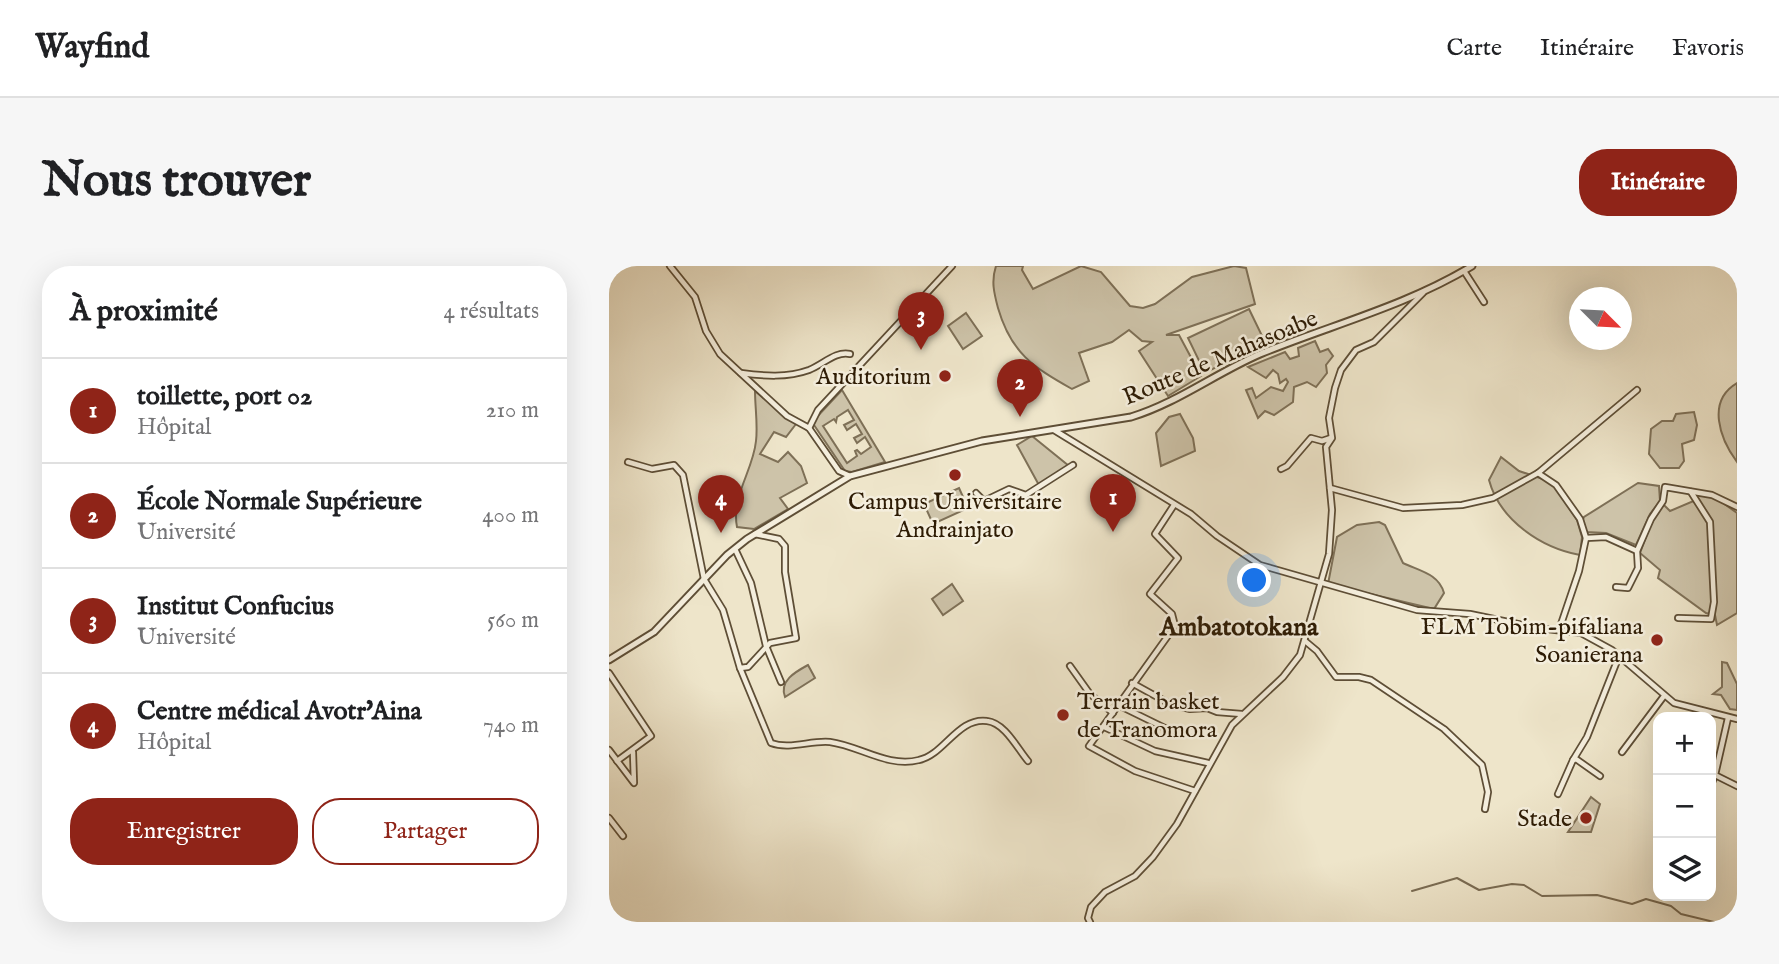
<!DOCTYPE html>
<html lang="fr">
<meta charset="utf-8">
<style>
:root{--surface:#fff;--page:#f6f6f6;--text:#202124;--muted:#757577;--line:#e0e0e0;--accent:#8f2418}
body{margin:0;font-family:"IM FELL English",serif;background:var(--page);color:var(--text)}
.controls{position:absolute;right:21px;bottom:21px;display:grid;overflow:hidden;border-radius:14px;box-shadow:0 7px 28px #0002}
.controls button{width:63px;height:63px;display:grid;place-items:center;padding:0;border:0;border-bottom:2px solid var(--line);background:var(--surface);color:var(--text);font:35px sans-serif}
.compass{position:absolute;left:960px;top:21px;width:63px;height:63px;border-radius:50%;background:var(--surface);box-shadow:0 7px 28px #0002;rotate:114deg}
.you{position:absolute;left:646px;top:315px;width:24px;height:24px;margin:-18px;border:5px solid #fff;border-radius:50%;background:#1a73e8;box-shadow:0 0 0 10px #1a73e833}
.badge{display:grid;place-items:center;width:46px;height:46px;border-radius:50%;background:var(--accent);color:#fff;font-size:23px;font-weight:700}
.pin{position:absolute;translate:-50% -58px;filter:drop-shadow(0 2px 4px #0008)}
.pin::after{content:'';position:absolute;top:37px;width:24px;height:21px;background:inherit;clip-path:polygon(0 0,100% 0,50% 100%)}
.list{margin:0;padding:0;list-style:none}
h2{display:flex;justify-content:space-between;align-items:center;height:91px;margin:0;padding:0 28px;font-size:30px}
h2 small{font-size:23px;font-weight:400;color:var(--muted)}
.list li{display:grid;grid-template-columns:46px 1fr auto;gap:21px;align-items:center;box-sizing:border-box;height:105px;padding:0 28px;border-top:2px solid var(--line)}
.list b{display:block;font-size:26px;white-space:nowrap}
.list p{margin:0;font-size:23px;white-space:nowrap;color:var(--muted)}
.list em{font-size:23px;font-style:normal;color:var(--muted)}
.actions{display:flex;gap:14px;padding:21px 28px}
.actions a{flex:1;padding:16px 0;border:2px solid var(--accent);border-radius:28px;text-align:center;font-size:24px;color:var(--accent)}
.actions .main{background:var(--accent);color:#fff}
.icon{flex:none;width:38px;height:38px;fill:none;stroke:currentColor;stroke-width:2;stroke-linecap:round;stroke-linejoin:round}
.map{position:relative;flex:none;width:1128px;height:656px;overflow:hidden;border-radius:28px}
header{display:flex;align-items:center;gap:42px;box-sizing:border-box;height:98px;padding:0 35px;background:var(--surface);border-bottom:2px solid var(--line)}
header strong{font-size:33px}
nav{display:flex;gap:38px;margin-inline-start:auto;font-size:24px}
.intro{display:flex;align-items:center;justify-content:space-between;box-sizing:border-box;height:168px;padding:0 42px}
h1{margin:0;font-size:49px}
.button{padding:18px 32px;border-radius:28px;background:var(--accent);color:#fff;font-size:24px;font-weight:700}
main{display:flex;gap:42px;padding:0 42px}
aside{flex:1;background:var(--surface);border-radius:28px;box-shadow:0 7px 28px #0002}
.map>svg:first-child{display:block}
.green{fill:#cdc3a9;stroke:#7e7057;stroke-width:2;fill-rule:evenodd}
.lines{fill:none;stroke-linecap:round;stroke-linejoin:round}
.stream{stroke:#7a6c53;stroke-width:2}
.minor-casing{stroke:#5e4e36;stroke-width:8}
.tertiary-casing{stroke:#5e4e36;stroke-width:9}
.minor{stroke:#f4eedd;stroke-width:4.5}
.tertiary{stroke:#f4eedd;stroke-width:5}
.poi-dot{fill:#8f2418;stroke:#f4eedd;stroke-width:2.5}
.labels{text-anchor:middle;stroke-width:5;stroke-linejoin:round;paint-order:stroke}
.street-label{font-size:24px;fill:#2e1c05;stroke:#f4eedd}
.poi-label{font-size:24px;fill:#2e1c05;stroke:#f4eedd;text-anchor:end}
.neighbourhood-label{font-size:26px;font-weight:bold;fill:#2e1c05;stroke:#f4eedd}
</style>
<header>
<strong>Wayfind</strong>
<nav><a>Carte</a><a>Itinéraire</a><a>Favoris</a></nav>
</header>
<div class="intro"><h1>Nous trouver</h1><a class="button">Itinéraire</a></div>
<main>
<aside>
<h2>À proximité<small>4 résultats</small></h2>
<ul class="list">
<li><span class="badge">1</span><div><b>toillette, port 02</b><p>Hôpital</p></div><em>210 m</em></li>
<li><span class="badge">2</span><div><b>École Normale Supérieure</b><p>Université</p></div><em>400 m</em></li>
<li><span class="badge">3</span><div><b>Institut Confucius</b><p>Université</p></div><em>560 m</em></li>
<li><span class="badge">4</span><div><b>Centre médical Avotr'Aina</b><p>Hôpital</p></div><em>740 m</em></li>
</ul>
<div class="actions"><a class="main">Enregistrer</a><a>Partager</a></div>
</aside>
<div class="map">
<svg width="1128" height="656" viewBox="0 0 1128 656">
<rect width="100%" height="100%" fill="#eee5ca"/>
<filter id="stains"><feTurbulence type="fractalNoise" baseFrequency=".00286" numOctaves="4"/><feColorMatrix values="0 0 0 0 .2 0 0 0 0 .09 0 0 0 0 .02 0 0 0 .5 -.17"/></filter>
<radialGradient id="worn" r=".72"><stop offset=".6" stop-color="#630" stop-opacity="0"/><stop offset="1" stop-color="#630" stop-opacity=".3"/></radialGradient>
<g class="green">
<path d="M387,0h27l-1,4 11,19 48,-23 20,6 29,34 13,2 12,-4 37,-27 42,-11 12,2 9,36 -89,31h13l22,41 -33,20 -29,-45 13,-9 -10,-1 -13,-11 -17,12 -33,11 10,28 -17,8c-39,-22 -61,-36 -74,-81 -4,-15 -7,-27 -2,-42z"/>
<path d="M640,43l16,33 -60,31 -17,-35z"/>
<path d="M357,47l16,23 -19,13 -15,-23z"/>
<path d="M706,75l5,11 8,-3 5,7 -7,9 1,8 -11,14 -9,-5 -13,5 -1,15 -19,13 -9,-4 -7,7 -12,-28 6,-2 4,10 15,-11 12,4 5,-9 -2,-3 -6,4 -2,-9 -5,-4 -7,8 -18,-11 37,-15 5,7 9,-3 -1,-8z"/>
<path d="M1128,117v79c-17,-23 -31,-61 0,-79z"/>
<path d="M233,124l43,72 -33,10 -7,-1 -31,-46v-5zM239,144l6,10 -10,5 3,5 9,-6 6,10 -8,4 3,5 8,-6 6,10 -10,7 -4,-4 -2,1 2,5 -10,7 -24,-37 11,-7 2,3 1,-5z"/>
<path d="M146,125l41,33 -10,13 -12,-5 -14,22 18,8 10,-10 13,14 6,17 -27,15 8,11 -34,20 -17,-2c-6,-31 16,-56 19,-86 2,-16 -1,-34 -1,-50z"/>
<path d="M1085,146l3,13 -3,15 -12,4 2,17 -5,7h-19l-11,-14 2,-25 11,-8h11l3,-7z"/>
<path d="M571,148l13,24 2,13 -34,15 -5,-33 13,-16z"/>
<path d="M423,170l37,30 -29,21 -23,-42z"/>
<path d="M892,191l18,14 33,11 25,38 5,17 -2,18c-38,-7 -80,-34 -91,-75z"/>
<path d="M1029,217l21,3 1,15 -10,13 -14,31 -30,-12 -20,-1 -4,-11 2,-4z"/>
<path d="M350,222l9,20 -35,16 -9,-20z"/>
<path d="M1083,226l24,6 21,15v100l-20,12 -2,-10 -9,-2 -48,-35 2,-8 -20,-17 12,-32 11,-17 7,7 26,-11z"/>
<path d="M770,256l6,3 18,38c17,8 36,11 41,30l-10,16 -106,-25 9,-47 20,-12z"/>
<path d="M343,318l11,17 -20,14 -11,-16z"/>
<path d="M1113,396l5,1 10,21v26l-7,-1 -9,-14 -8,-1 9,-7z"/>
<path d="M199,399l7,13 -30,19c-6,-16 10,-25 23,-32z"/>
<path d="M982,531l9,7 -9,28h-23z"/>
</g>
<g class="lines">
<path class="stream" d="M803,625l45,-13 22,12 33,-6 12,1 18,11 55,-1 35,9 14,-5 25,7 10,8 33,8"/>
<g class="minor-casing">
<g id="minor">
<path d="M61,0l25,31 11,34 14,23 67,62 22,12 30,43 11,5"/>
<path d="M855,5l20,31"/>
<path d="M132,107c23,3 46,5 68,-3 15,-6 26,-19 41,-16"/>
<path d="M200,162l9,-18 134,-144"/>
<path d="M445,164l137,84 26,22 43,29 157,45 53,4 68,14 43,5 31,17 62,53 63,16"/>
<path d="M19,196l24,7 22,-4 9,10 21,104 19,31 17,58 31,75c19,7 40,-3 59,-1 30,4 58,26 89,18 25,-5 39,-43 68,-39 18,2 30,27 41,40"/>
<path d="M672,203l6,-3 24,-28 11,3 9,-3"/>
<path d="M929,207l18,12 24,34 6,19 -7,33 -20,59"/>
<path d="M721,222l73,20 59,-3 31,-7 45,-25 99,-83"/>
<path d="M367,227l8,8 25,-12 17,6 47,-30"/>
<path d="M565,239l-19,29 23,24 -28,36 22,20 3,12 -86,120 46,25 60,20"/>
<path d="M977,272l20,-1 31,14"/>
<path d="M126,283l16,34 15,63 15,36"/>
<path d="M1007,321l12,1 10,-20 -1,-17 14,-32 12,-18 2,-14 47,8 25,12"/>
<path d="M1069,352l33,1 3,-17 -4,-80 -19,-30"/>
<path d="M696,375l12,10 19,26h23l12,3 73,49 38,36 6,27 -3,17"/>
<path d="M461,400l20,28 23,19"/>
<path d="M131,402l8,-1 22,-24 26,-5 -11,-66v-26l-6,-7 -24,-5"/>
<path d="M0,407l42,63 -34,25"/>
<path d="M523,417l38,21 20,5 17,-1 10,4 25,2"/>
<path d="M507,438l51,25 38,4"/>
<path d="M1119,452l-13,57 22,11"/>
<path d="M495,461l51,24 53,12"/>
<path d="M0,484l25,33 -1,-31"/>
<path d="M1013,486l42,-56"/>
<path d="M991,510l-24,-17 -3,1 14,-23 32,-81"/>
<path d="M1102,519l4,-10"/>
<path d="M949,528l15,-34"/>
<path d="M0,552l14,18"/>
<path d="M481,656l-2,-4 3,-11 14,-15 30,-16 18,-19 24,-33 55,-99 51,-48 17,-22 29,-101 3,-44 -6,-63 6,-9 -3,-20 6,-30 6,-18 15,-20 18,-8 49,-49"/>
</g>
</g>
<g class="tertiary-casing">
<path id="tertiary" d="M0,394l45,-28 73,-77 20,-16 103,-63 132,-35 149,-24c46,-14 85,-44 129,-63 71,-29 146,-48 212,-88"/>
</g>
<use href="#minor" class="minor"/>
<use href="#tertiary" class="tertiary"/>
</g>
<g class="poi-dot">
<circle cx="336" cy="110" r="7"/>
<circle cx="346" cy="209" r="7"/>
<circle cx="1048" cy="374" r="7"/>
<circle cx="454" cy="449" r="7"/>
<circle cx="977" cy="552" r="7"/>
</g>
<g class="labels">
<g class="street-label">
<text transform="translate(611 91) rotate(-23)" y="8">Route de Mahasoabe</text>
</g>
<g class="poi-label">
<text x="322" y="118">Auditorium</text>
<text x="346" y="243" text-anchor="middle">Campus Universitaire<tspan x="346" dy="28">Andrainjato</tspan></text>
<text x="1034" y="368">FLM Tobim-pifaliana<tspan x="1034" dy="28">Soanierana</tspan></text>
<text x="468" y="443" text-anchor="start">Terrain basket<tspan x="468" dy="28">de Tranomora</tspan></text>
<text x="963" y="560">Stade</text>
</g>
<g class="neighbourhood-label">
<text x="630" y="369">Ambatotokana</text>
</g>
</g>
<rect width="100%" height="100%" filter="url(#stains)"/>
<rect width="100%" height="100%" fill="url(#worn)"/>
</svg>
<div class="controls">
<button>+</button>
<button>−</button>
<button><svg class="icon" aria-label="layers" viewBox="0 0 24 24"><path d="M12 4l9 5-9 5-9-5zM3 14l9 5 9-5"/></svg></button>
</div>
<svg class="compass" viewBox="-18 -18 36 36"><path d="M0-13l5 13h-10z" fill="#e53935"/><path d="M0 13l5-13h-10z" fill="#757577"/></svg>
<div class="you"></div>
<div class="pin badge" style="left:504px;top:266px">1</div>
<div class="pin badge" style="left:411px;top:151px">2</div>
<div class="pin badge" style="left:312px;top:84px">3</div>
<div class="pin badge" style="left:112px;top:267px">4</div>
</div>
</main>
